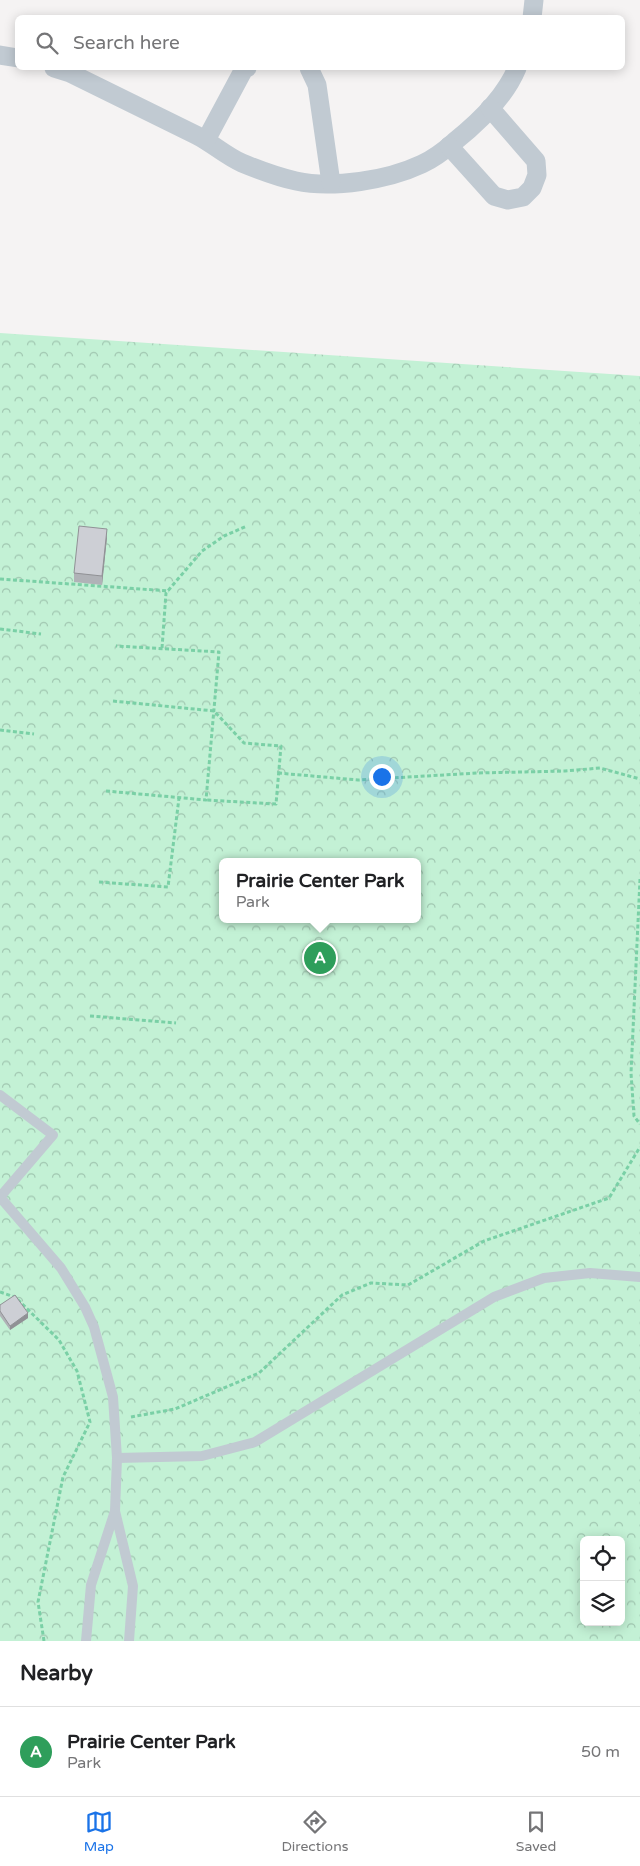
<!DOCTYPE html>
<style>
:root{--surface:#fff;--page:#f6f6f6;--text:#202124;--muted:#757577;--line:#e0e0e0;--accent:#1a73e8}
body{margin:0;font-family:"Varela Round",sans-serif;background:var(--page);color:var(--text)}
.controls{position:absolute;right:15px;bottom:15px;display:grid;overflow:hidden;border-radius:8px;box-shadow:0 2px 12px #0003}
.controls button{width:45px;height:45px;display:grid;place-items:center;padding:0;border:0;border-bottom:1px solid var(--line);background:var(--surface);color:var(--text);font:25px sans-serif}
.you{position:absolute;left:381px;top:776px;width:18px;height:18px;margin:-12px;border:4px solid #fff;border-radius:50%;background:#1a73e8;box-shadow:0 0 0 8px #1a73e833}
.badge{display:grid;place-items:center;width:32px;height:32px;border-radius:50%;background:var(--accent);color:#fff;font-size:16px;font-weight:700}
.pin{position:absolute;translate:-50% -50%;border:2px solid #fff;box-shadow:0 1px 5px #0006}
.popup{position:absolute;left:219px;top:858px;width:202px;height:65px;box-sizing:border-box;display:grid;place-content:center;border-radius:8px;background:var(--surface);filter:drop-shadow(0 1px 4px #0005);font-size:16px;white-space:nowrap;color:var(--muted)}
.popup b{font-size:19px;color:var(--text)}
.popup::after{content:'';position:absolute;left:50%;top:100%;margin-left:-10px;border:10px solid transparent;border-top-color:var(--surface)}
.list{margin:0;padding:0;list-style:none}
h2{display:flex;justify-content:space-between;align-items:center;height:65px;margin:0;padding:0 20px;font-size:21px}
h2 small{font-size:16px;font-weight:400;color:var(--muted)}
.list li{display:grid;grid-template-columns:32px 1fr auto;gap:15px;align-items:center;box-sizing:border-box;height:90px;padding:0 20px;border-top:1px solid var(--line)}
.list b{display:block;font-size:19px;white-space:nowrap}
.list p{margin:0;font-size:16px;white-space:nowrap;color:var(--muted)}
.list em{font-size:16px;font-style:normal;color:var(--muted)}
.icon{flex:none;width:28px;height:28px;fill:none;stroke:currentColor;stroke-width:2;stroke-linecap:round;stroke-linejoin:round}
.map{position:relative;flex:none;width:640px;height:1641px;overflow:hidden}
.search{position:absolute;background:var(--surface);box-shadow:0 2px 12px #0003;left:15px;right:15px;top:15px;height:55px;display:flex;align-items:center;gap:12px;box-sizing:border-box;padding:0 18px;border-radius:8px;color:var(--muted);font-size:19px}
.sheet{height:155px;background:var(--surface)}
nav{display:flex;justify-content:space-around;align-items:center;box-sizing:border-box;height:70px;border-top:1px solid var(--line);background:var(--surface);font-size:14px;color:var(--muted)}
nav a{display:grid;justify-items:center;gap:2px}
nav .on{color:var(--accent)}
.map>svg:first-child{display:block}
.park{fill:url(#park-crowns);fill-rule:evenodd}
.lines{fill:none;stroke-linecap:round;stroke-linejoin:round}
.path{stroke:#7ad0a6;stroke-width:3;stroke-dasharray:4 2.5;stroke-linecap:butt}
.service{stroke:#c1cad2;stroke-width:10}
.minor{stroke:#c1cad2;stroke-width:19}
.wall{fill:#b0b2b7}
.shaded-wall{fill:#909195}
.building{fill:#cdcfd5;stroke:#909195}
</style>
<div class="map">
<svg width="640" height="1641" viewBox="0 0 640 1641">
<defs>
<pattern id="park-crowns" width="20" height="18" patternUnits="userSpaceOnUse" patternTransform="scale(1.25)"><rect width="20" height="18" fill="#c3f1d5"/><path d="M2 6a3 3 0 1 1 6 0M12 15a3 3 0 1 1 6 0" fill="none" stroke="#a0c6b0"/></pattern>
</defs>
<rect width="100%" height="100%" fill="#f5f3f3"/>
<path class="park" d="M0,333l640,43v1265h-640zM222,862h196v57h-196zM584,1540h37v82h-37z"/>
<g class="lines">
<g class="path">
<path d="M0,579l169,12"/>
<path d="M0,629l41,5"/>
<path d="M162,648l4,-55 36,-42 22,-15 23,-10"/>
<path d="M113,701l101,10 30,32 37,3 -5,58 -70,-4"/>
<path d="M0,730l34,4"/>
<path d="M278,773l80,7 119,-7 88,-2 35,-3 40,11"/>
<path d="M106,791l100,9 13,-148 -103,-6"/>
<path d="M640,879l-9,194 3,43 6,8"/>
<path d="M99,882l69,5 11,-89"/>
<path d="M90,1016l86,7"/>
<path d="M0,1292l15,5 44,43 18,31 13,51 -27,55 -25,125 6,39"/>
<path d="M131,1417l44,-8 84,-36 83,-78 29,-12 37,2 76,-44 125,-43 31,-51"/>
</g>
<g class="service">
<path d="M0,1095l53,40 -53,62"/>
<path d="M0,1197l61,71 24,39 9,20 19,70 4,61 -2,53"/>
<path d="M117,1458l85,-2 53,-14 239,-145 50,-19 46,-5 50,4"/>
<path d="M86,1641l5,-56 24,-74 18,75 -4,55"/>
</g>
<g class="minor">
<path d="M532,18l2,-18"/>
<path d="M0,55l18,3"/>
<path d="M54,68l16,5c42,21 84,41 126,62 16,8 30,21 46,28 17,7 35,14 54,18 37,8 92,-1 126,-17 11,-5 23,-14 32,-22 24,-19 51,-45 63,-74"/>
<path d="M309,68l8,17 14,98"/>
<path d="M206,140l38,-71 3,-1"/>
<path d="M449,146l45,50 14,4 15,-3 9,-9 5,-13 -1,-14 -46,-53"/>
</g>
</g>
<g class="wall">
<path d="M107,537l-5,48 -28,-3v-9z"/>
<path d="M0,1305l28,13 -18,12 -10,-14z"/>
</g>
<g class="shaded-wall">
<path d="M107,529v8l-5,48v-9z"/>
<path d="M28,1313v5l-18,12v-4z"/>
</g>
<g class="building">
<path d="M79,526l28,3 -5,47 -28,-3z"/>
<path d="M15,1295l13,18 -18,13 -10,-15v-6z"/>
</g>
</svg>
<div class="controls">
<button><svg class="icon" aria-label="locate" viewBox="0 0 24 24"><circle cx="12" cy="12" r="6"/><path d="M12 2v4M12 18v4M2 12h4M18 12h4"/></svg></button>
<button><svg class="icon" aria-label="layers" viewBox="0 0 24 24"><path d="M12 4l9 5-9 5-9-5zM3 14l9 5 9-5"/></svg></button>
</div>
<div class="you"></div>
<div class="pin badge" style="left:320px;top:958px;background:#2e9e5b">A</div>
<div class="popup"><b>Prairie Center Park</b>Park</div>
<div class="search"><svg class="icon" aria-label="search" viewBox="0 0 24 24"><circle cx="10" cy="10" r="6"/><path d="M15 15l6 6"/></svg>Search here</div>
</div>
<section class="sheet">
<h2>Nearby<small></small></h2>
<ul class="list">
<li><span class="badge" style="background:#2e9e5b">A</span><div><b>Prairie Center Park</b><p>Park</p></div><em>50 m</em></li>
</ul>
</section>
<nav>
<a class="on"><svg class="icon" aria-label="map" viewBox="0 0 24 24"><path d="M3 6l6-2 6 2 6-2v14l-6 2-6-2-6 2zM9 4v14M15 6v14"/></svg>Map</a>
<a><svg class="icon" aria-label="directions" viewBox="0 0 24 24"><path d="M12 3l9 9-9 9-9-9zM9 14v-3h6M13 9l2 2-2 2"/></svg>Directions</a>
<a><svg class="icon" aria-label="saved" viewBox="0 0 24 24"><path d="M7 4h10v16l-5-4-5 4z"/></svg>Saved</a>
</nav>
